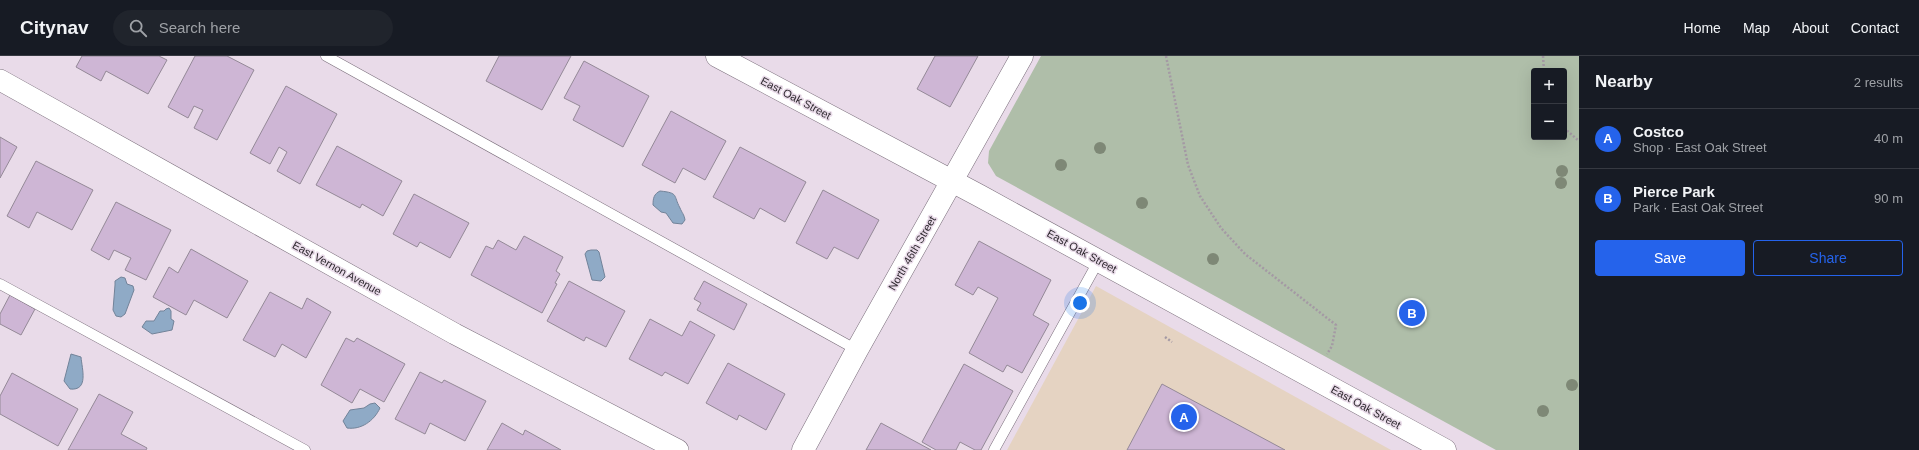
<!DOCTYPE html>
<meta charset="utf-8">
<style>
:root{--surface:#171b24;--page:#20242c;--text:#f1f3f6;--muted:#9ea1a6;--line:#363941;--accent:#2563eb}
body{margin:0;font-family:Helvetica,sans-serif;background:var(--page);color:var(--text)}
.controls{position:absolute;right:12px;top:12px;display:grid;overflow:hidden;border-radius:4px;box-shadow:0 4px 16px #0002}
.controls button{width:36px;height:36px;display:grid;place-items:center;padding:0;border:0;border-bottom:1px solid var(--line);background:var(--surface);color:var(--text);font:20px sans-serif}
.you{position:absolute;left:1080px;top:247px;width:14px;height:14px;margin:-10px;border:3px solid #fff;border-radius:50%;background:#1a73e8;box-shadow:0 0 0 6px #1a73e833}
.badge{display:grid;place-items:center;width:26px;height:26px;border-radius:50%;background:var(--accent);color:#fff;font-size:13px;font-weight:700}
.pin{position:absolute;translate:-50% -50%;border:2px solid #fff;box-shadow:0 1px 4px #0006}
.list{margin:0;padding:0;list-style:none}
h2{display:flex;justify-content:space-between;align-items:center;height:52px;margin:0;padding:0 16px;font-size:17px}
h2 small{font-size:13px;font-weight:400;color:var(--muted)}
.list li{display:grid;grid-template-columns:26px 1fr auto;gap:12px;align-items:center;box-sizing:border-box;height:60px;padding:0 16px;border-top:1px solid var(--line)}
.list b{display:block;font-size:15px;white-space:nowrap}
.list p{margin:0;font-size:13px;white-space:nowrap;color:var(--muted)}
.list em{font-size:13px;font-style:normal;color:var(--muted)}
.actions{display:flex;gap:8px;padding:12px 16px}
.actions a{flex:1;padding:9px 0;border:1px solid var(--accent);border-radius:4px;text-align:center;font-size:14px;color:var(--accent)}
.actions .main{background:var(--accent);color:#fff}
.icon{flex:none;width:22px;height:22px;fill:none;stroke:currentColor;stroke-width:2;stroke-linecap:round;stroke-linejoin:round}
.map{position:relative;flex:none;width:1579px;height:394px;overflow:hidden}
header{display:flex;align-items:center;gap:24px;box-sizing:border-box;height:56px;padding:0 20px;background:var(--surface);border-bottom:1px solid var(--line)}
header strong{font-size:19px}
nav{display:flex;gap:22px;margin-inline-start:auto;font-size:14px}
.search{width:280px;height:36px;background:var(--page);display:flex;align-items:center;gap:10px;box-sizing:border-box;padding:0 14px;border-radius:22px;color:var(--muted);font-size:15px}
main{display:flex}
aside{flex:1;background:var(--surface)}
.map>svg:first-child{display:block}
.commercial{fill:#e5d3c2}
.green{fill:#afbea9;fill-rule:evenodd}
.water{fill:#8faac6;stroke:#728399}
.building{fill:#ceb6d5;stroke:#948997}
.lines{fill:none;stroke-linecap:round;stroke-linejoin:round}
.lane-casing{stroke:#796d7a;stroke-width:11}
.street-casing{stroke:#796d7a;stroke-width:22}
.secondary-casing{stroke:#796d7a;stroke-width:23}
.path{stroke:#a499a4;stroke-width:2.5;stroke-dasharray:2 2;stroke-linecap:butt}
.lane{stroke:#fff;stroke-width:10}
.street{stroke:#fff;stroke-width:21}
.secondary{stroke:#fff;stroke-width:22}
.tree{fill:#7e8876}
.labels{text-anchor:middle;stroke-width:3;stroke-linejoin:round;paint-order:stroke}
.street-label{font-size:11px;fill:#2e292f;stroke:#e9dbe9}
</style>
<header>
<strong>Citynav</strong>
<div class="search"><svg class="icon" aria-label="search" viewBox="0 0 24 24"><circle cx="10" cy="10" r="6"/><path d="M15 15l6 6"/></svg>Search here</div>
<nav><a>Home</a><a>Map</a><a>About</a><a>Contact</a></nav>
</header>
<main>
<div class="map">
<svg width="1579" height="394" viewBox="0 0 1579 394">
<rect width="100%" height="100%" fill="#e9dbe9"/>
<path class="commercial" d="M1096,230l295,164h-384z"/>
<path class="green" d="M1041,0h538v394h-83l-500,-274 -8,-13 1,-12zM1534,15h30v66h-30z"/>
<g class="water">
<path d="M660,135c19,2 13,4 20,17 2,5 4,6 5,12l-3,4 -9,-1 -7,-10 -5,-1 -8,-7c0,-7 1,-11 7,-14z"/>
<path d="M591,194h6l2,2 6,25 -4,4 -9,-1 -7,-26 2,-3z"/>
<path d="M121,221l4,1 2,6 6,2 1,4 -9,24 -4,3 -5,-1 -3,-6 2,-25v-4z"/>
<path d="M169,252l2,3v8l3,2 -2,9 -20,4 -10,-7 4,-6h8l6,-10h4l2,-2z"/>
<path d="M71,298l10,3c1,12 8,34 -11,32l-6,-8z"/>
<path d="M375,347l5,5c-6,13 -19,22 -33,20l-4,-7 7,-11 14,-2 6,-4z"/>
</g>
<g class="building">
<path d="M82,0h77l8,4 -19,34 -42,-23 -5,10 -25,-14z"/>
<path d="M195,0h32l27,14 -37,70 -23,-12 9,-18 -9,-4 -6,12 -20,-11z"/>
<path d="M499,0h72l-29,54 -56,-29z"/>
<path d="M935,0h43l-28,51 -33,-18z"/>
<path d="M584,5l65,35 -26,51 -50,-27 7,-14 -16,-8z"/>
<path d="M286,30l51,28 -37,70 -23,-13 10,-19 -8,-5 -9,17 -20,-11z"/>
<path d="M671,55l55,30 -21,39 -22,-12 -8,15 -33,-18z"/>
<path d="M0,81l17,10 -17,31z"/>
<path d="M337,90l65,35 -19,35 -21,-12 -2,4 -44,-23z"/>
<path d="M740,91l66,35 -21,40 -25,-14 -6,11 -41,-22z"/>
<path d="M36,105l57,29 -21,40 -35,-18 -8,16 -22,-12z"/>
<path d="M823,134l56,30 -21,39 -24,-12 -7,12 -31,-16z"/>
<path d="M414,138l55,29 -19,35 -30,-16 -3,5 -24,-13z"/>
<path d="M116,146l55,28 -25,50 -21,-10 6,-12 -17,-8 -5,10 -18,-10z"/>
<path d="M524,180l39,21 -7,14 4,3 -5,9 2,1 -15,29 -71,-38 15,-29 7,3 5,-9 18,10z"/>
<path d="M979,185l72,39 -18,35 16,9 -27,49 -15,-8 -4,7 -34,-19 29,-55 -20,-11 -5,8 -18,-10z"/>
<path d="M191,193l57,32 -21,37 -33,-18 -8,15 -33,-18 16,-30 9,6z"/>
<path d="M569,225l56,30 -19,36 -20,-10 -2,4 -37,-20z"/>
<path d="M704,225l43,23 -13,26 -37,-20 4,-7 -7,-4z"/>
<path d="M270,236l32,17 5,-11 24,14 -25,46 -24,-14 -7,13 -32,-17z"/>
<path d="M10,239l25,14 -14,26 -21,-11v-10z"/>
<path d="M650,263l32,17 8,-15 25,14 -27,49 -23,-12 -3,4 -33,-17z"/>
<path d="M346,282l8,4 3,-4 48,26 -21,38 -24,-13 -8,14 -31,-18z"/>
<path d="M728,307l57,31 -19,36 -27,-15 -2,5 -31,-17z"/>
<path d="M964,308l49,27 -32,59h-6l-15,-8 -4,8h-20l-14,-8z"/>
<path d="M420,316l22,11 2,-3 42,21 -21,40 -35,-18 -5,11 -30,-15z"/>
<path d="M12,317l66,36 -20,37 -58,-32v-18z"/>
<path d="M1162,328l123,66h-158z"/>
<path d="M99,338l34,18 -12,22 26,14 -1,2h-78z"/>
<path d="M502,367l21,12 2,-5 36,20h-74z"/>
<path d="M881,367l50,27h-65z"/>
</g>
<g class="lines">
<g class="lane-casing">
<g id="lane">
<path d="M326,0l531,294"/>
<path d="M0,228l305,166"/>
<path d="M994,394l105,-190"/>
</g>
</g>
<g class="street-casing">
<path id="street" d="M0,24l455,254 223,116"/>
</g>
<g class="secondary-casing">
<g id="secondary">
<path d="M717,0l263,140 465,254"/>
<path d="M803,394l54,-100 165,-294"/>
</g>
</g>
<g class="path">
<path d="M1166,0l22,109 12,31 21,32 24,26 91,71 -4,21 -5,8"/>
<path d="M1543,0l1,15"/>
<path d="M1564,72l15,13"/>
<path d="M1165,281l7,5"/>
</g>
<use href="#lane" class="lane"/>
<use href="#street" class="street"/>
<use href="#secondary" class="secondary"/>
</g>
<g class="tree">
<circle cx="1100" cy="92" r="6"/>
<circle cx="1061" cy="109" r="6"/>
<circle cx="1562" cy="115" r="6"/>
<circle cx="1561" cy="127" r="6"/>
<circle cx="1142" cy="147" r="6"/>
<circle cx="1213" cy="203" r="6"/>
<circle cx="1572" cy="329" r="6"/>
<circle cx="1543" cy="355" r="6"/>
</g>
<g class="labels">
<g class="street-label">
<text transform="translate(796 42) rotate(28)" y="4">East Oak Street</text>
<text transform="translate(1082 195) rotate(29)" y="4">East Oak Street</text>
<text transform="translate(912 197) rotate(-60)" y="4">North 46th Street</text>
<text transform="translate(337 212) rotate(29)" y="4">East Vernon Avenue</text>
<text transform="translate(1366 351) rotate(29)" y="4">East Oak Street</text>
</g>
</g>
</svg>
<div class="controls">
<button>+</button>
<button>−</button>
</div>
<div class="you"></div>
<div class="pin badge" style="left:1184px;top:361px">A</div>
<div class="pin badge" style="left:1412px;top:257px">B</div>
</div>
<aside>
<h2>Nearby<small>2 results</small></h2>
<ul class="list">
<li><span class="badge">A</span><div><b>Costco</b><p>Shop · East Oak Street</p></div><em>40 m</em></li>
<li><span class="badge">B</span><div><b>Pierce Park</b><p>Park · East Oak Street</p></div><em>90 m</em></li>
</ul>
<div class="actions"><a class="main">Save</a><a>Share</a></div>
</aside>
</main>
